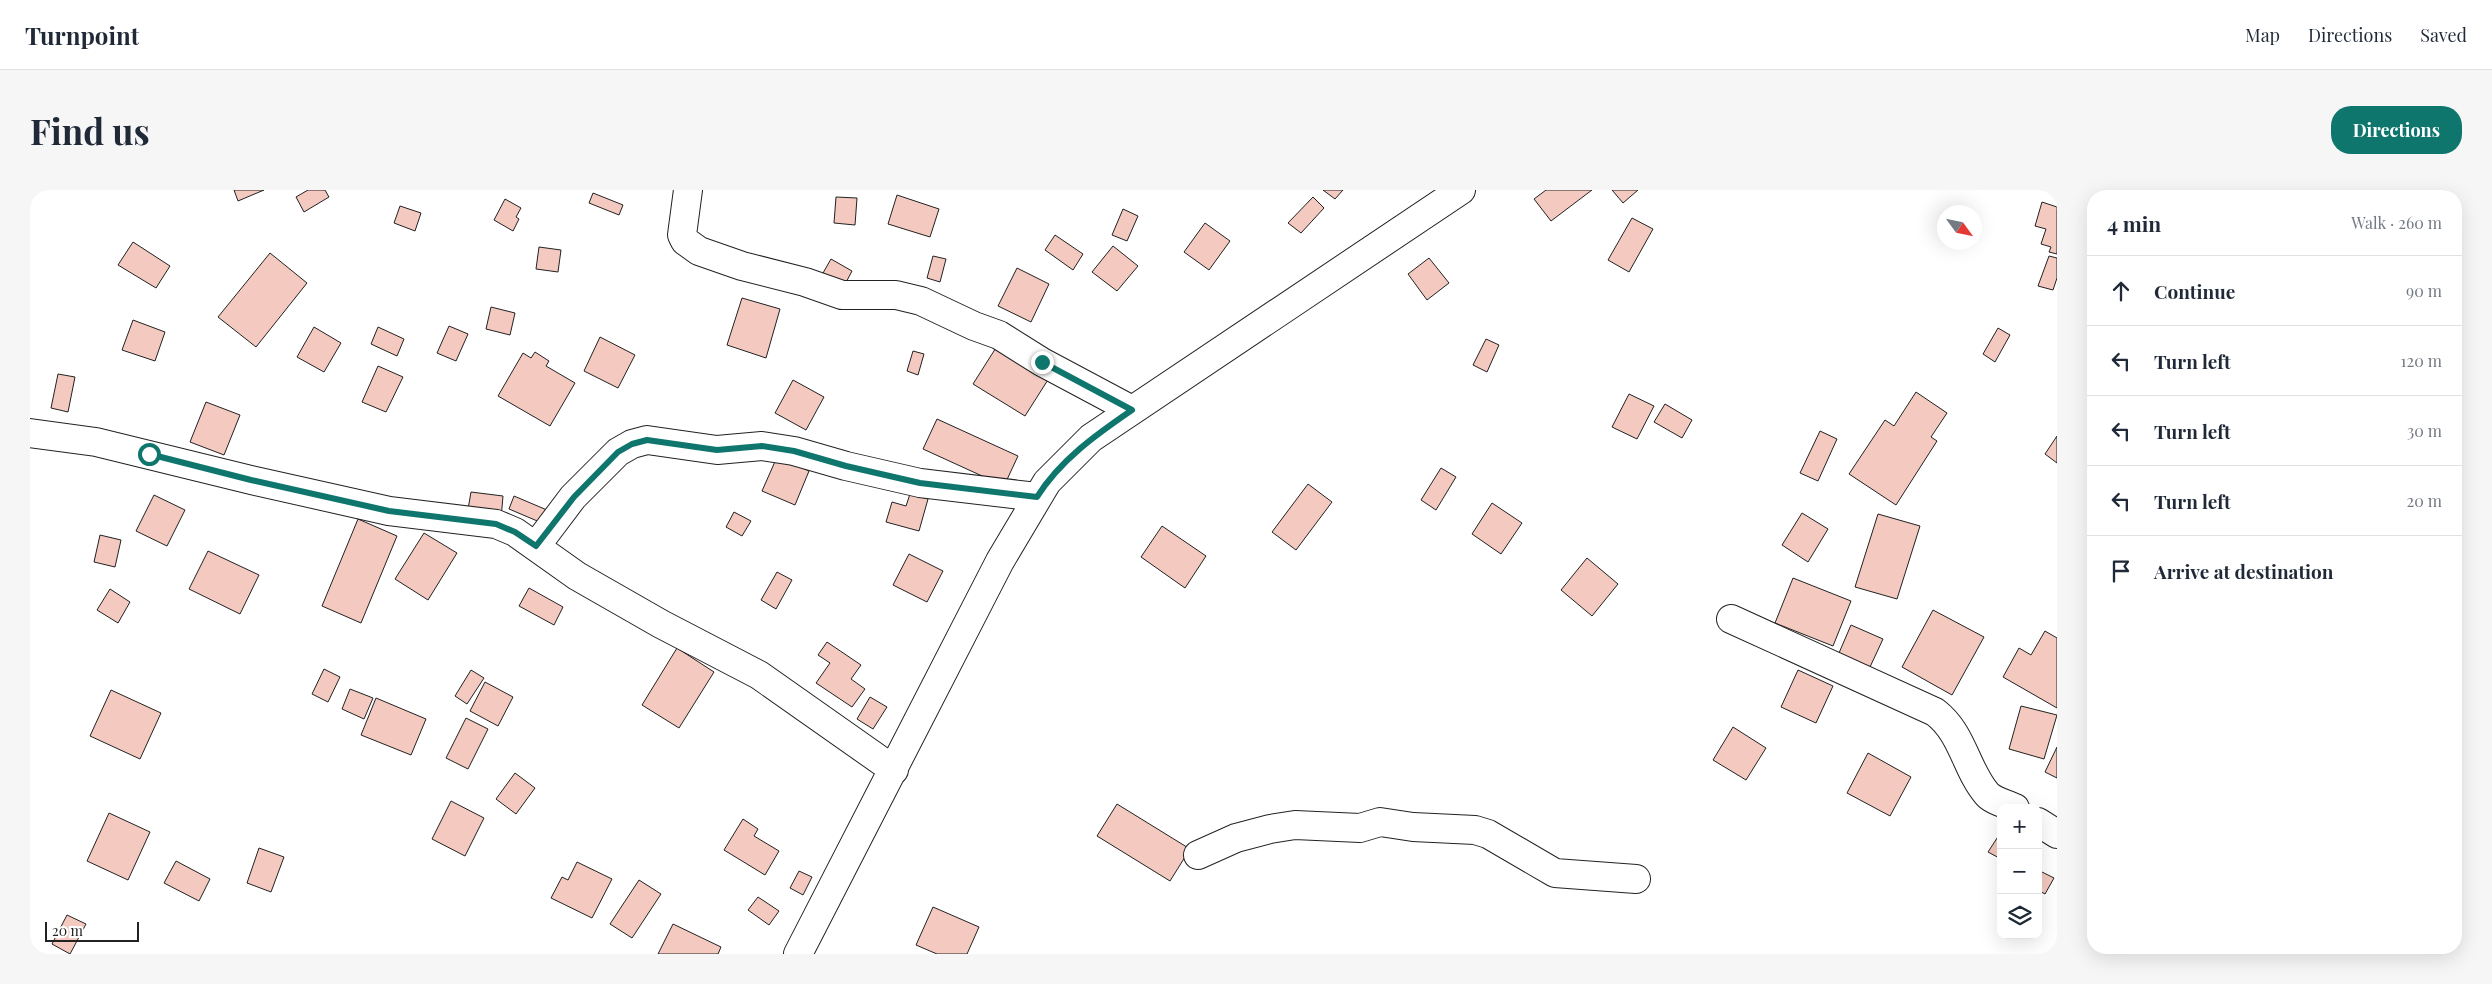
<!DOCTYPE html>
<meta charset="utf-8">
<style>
:root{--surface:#fff;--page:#f6f6f7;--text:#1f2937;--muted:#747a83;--line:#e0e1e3;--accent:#0f766e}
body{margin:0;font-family:"Playfair Display",serif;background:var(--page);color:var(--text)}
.controls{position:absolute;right:15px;bottom:15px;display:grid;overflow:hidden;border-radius:10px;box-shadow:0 5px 20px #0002}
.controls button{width:45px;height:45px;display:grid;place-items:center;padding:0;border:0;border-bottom:1px solid var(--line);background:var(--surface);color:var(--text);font:25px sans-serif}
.compass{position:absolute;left:1907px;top:15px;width:45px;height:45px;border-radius:50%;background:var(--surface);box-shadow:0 5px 20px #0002;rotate:123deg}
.scale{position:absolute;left:15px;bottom:12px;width:94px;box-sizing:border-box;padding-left:5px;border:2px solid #222;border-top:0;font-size:14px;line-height:18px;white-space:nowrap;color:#222;-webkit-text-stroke:4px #fff;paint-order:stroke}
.stop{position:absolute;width:15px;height:15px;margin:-11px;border:4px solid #0f766e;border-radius:50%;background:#fff}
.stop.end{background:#0f766e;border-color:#fff;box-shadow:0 1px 5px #0008}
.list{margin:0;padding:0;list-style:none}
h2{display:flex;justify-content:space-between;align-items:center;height:65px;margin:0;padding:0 20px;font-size:21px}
h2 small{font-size:16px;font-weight:400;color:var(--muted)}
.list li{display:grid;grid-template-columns:32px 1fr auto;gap:15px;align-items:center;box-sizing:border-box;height:70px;padding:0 20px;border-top:1px solid var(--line)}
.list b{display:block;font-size:19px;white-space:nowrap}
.list em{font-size:16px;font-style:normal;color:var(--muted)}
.icon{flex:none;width:28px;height:28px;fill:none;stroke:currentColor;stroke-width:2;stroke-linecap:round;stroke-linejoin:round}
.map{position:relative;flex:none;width:2027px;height:764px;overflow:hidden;border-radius:20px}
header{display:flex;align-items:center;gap:30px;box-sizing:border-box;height:70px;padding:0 25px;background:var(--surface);border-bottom:1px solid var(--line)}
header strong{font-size:24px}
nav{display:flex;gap:28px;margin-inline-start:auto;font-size:18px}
.intro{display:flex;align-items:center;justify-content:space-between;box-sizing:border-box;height:120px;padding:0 30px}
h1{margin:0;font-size:35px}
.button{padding:12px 22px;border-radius:20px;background:var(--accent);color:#fff;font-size:18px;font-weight:700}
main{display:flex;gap:30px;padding:0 30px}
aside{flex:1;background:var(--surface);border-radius:20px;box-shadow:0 5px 20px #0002}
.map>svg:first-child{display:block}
.building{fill:#f3c9c0;stroke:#222}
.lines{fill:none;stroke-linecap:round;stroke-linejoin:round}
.minor-casing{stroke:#222;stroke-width:30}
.minor{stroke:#fff;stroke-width:28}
.route{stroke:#0f766e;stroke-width:6}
</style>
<header>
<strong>Turnpoint</strong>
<nav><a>Map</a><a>Directions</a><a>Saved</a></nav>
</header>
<div class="intro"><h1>Find us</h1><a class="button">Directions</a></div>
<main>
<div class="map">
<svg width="2027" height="764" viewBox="0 0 2027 764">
<rect width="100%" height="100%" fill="#fff"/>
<g class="building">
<path d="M204,0h30l-26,11z"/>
<path d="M278,0h17l4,7 -25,15 -8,-15z"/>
<path d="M1293,0h20l-8,9z"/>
<path d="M1516,0h46l-41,31 -17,-22z"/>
<path d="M1582,0h26l-15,13z"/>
<path d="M563,3l30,12 -4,10 -30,-12z"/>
<path d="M867,5l42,14 -9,28 -42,-13z"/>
<path d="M806,7l21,1 -2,27 -21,-2z"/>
<path d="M1283,7l11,11 -23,25 -13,-10z"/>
<path d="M475,9l16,9 -5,9 3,2 -6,12 -19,-11z"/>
<path d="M2012,12l15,5v47l-8,-2 2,-5 -10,-3 5,-15 -11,-3z"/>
<path d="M370,16l21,7 -6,18 -21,-8z"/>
<path d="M1093,19l15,7 -11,25 -15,-6z"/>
<path d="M1602,28l21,11 -24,43 -21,-12z"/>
<path d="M1175,33l25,18 -21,29 -25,-18z"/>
<path d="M1025,45l28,19 -10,16 -28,-20z"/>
<path d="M103,52l37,24 -14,22 -38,-23z"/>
<path d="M1083,56l25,20 -21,25 -25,-19z"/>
<path d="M509,57l22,3 -3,22 -22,-3z"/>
<path d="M240,63l37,30 -51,64 -38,-30z"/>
<path d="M903,66l13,3 -6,23 -13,-4z"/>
<path d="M2019,66l8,2v20l-4,12 -15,-4z"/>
<path d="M1399,68l20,25 -22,17 -19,-26z"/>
<path d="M801,69l21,12 -11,21 -22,-12z"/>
<path d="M987,78l32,16 -18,38 -33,-16z"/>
<path d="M712,108l38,11 -14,49 -39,-13z"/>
<path d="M461,117l24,6 -5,22 -24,-6z"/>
<path d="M103,130l32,12 -10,29 -33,-11z"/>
<path d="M419,136l19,8 -12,27 -19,-8z"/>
<path d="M284,137l27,16 -17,29 -27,-15z"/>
<path d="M348,137l26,12 -7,17 -26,-12z"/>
<path d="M1968,138l12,7 -15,27 -12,-8z"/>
<path d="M570,147l35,18 -17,33 -34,-17z"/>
<path d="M1456,149l13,6 -12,27 -14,-7z"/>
<path d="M969,153l52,32 -26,41 -52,-32z"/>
<path d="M883,161l11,3 -6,21 -11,-4z"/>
<path d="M505,162l14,9 -3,5 29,17 -25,43 -52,-30 25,-43 8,5z"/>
<path d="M348,176l25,11 -17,35 -24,-10z"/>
<path d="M28,184l17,3 -7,35 -17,-4z"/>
<path d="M763,190l31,17 -18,33 -31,-17z"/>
<path d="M1886,202l31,21 -16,24 6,4 -41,64 -47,-31 36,-54 9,6z"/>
<path d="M1599,204l25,12 -17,33 -25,-12z"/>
<path d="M176,212l34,13 -16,40 -34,-13z"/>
<path d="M1635,214l27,16 -10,18 -28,-16z"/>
<path d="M907,229l81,37 -14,30 -81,-37z"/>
<path d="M1790,241l17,8 -19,42 -18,-8z"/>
<path d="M2027,246v27l-12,-9z"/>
<path d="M747,267l32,14 -14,34 -33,-14z"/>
<path d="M1411,278l15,9 -20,33 -15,-10z"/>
<path d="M1278,294l24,18 -36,48 -24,-18z"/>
<path d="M441,302l32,4 -2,23 -34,-4z"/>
<path d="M880,304l18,5 -9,32 -33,-9 6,-20 14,4z"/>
<path d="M124,305l31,15 -18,36 -31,-15z"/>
<path d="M484,306l33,14 -5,13 -33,-14z"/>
<path d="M1462,313l30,20 -21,31 -29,-20z"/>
<path d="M704,322l17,9 -9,15 -16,-9z"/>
<path d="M1772,323l26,16 -20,33 -26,-17z"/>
<path d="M1848,324l42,12 -23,73 -42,-12z"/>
<path d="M328,329l39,17 -36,87 -39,-17z"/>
<path d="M1132,336l44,30 -21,32 -44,-31z"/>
<path d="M394,343l33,20 -29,47 -33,-21z"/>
<path d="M70,345l21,5 -6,27 -21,-5z"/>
<path d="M178,361l51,24 -19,39 -51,-25z"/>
<path d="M879,364l34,17 -16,31 -34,-17z"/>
<path d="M1557,368l31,26 -26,32 -31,-26z"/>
<path d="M747,382l15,8 -16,29 -15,-9z"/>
<path d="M1763,388l58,23 -18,45 -58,-23z"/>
<path d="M499,398l34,19 -9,18 -35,-19z"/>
<path d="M80,399l20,13 -12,21 -21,-13z"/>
<path d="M1903,420l51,27 -32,58 -50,-28z"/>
<path d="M1821,435l32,14 -13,28 -31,-14z"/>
<path d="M2015,441l12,7v70l-54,-31 16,-29 12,7z"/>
<path d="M797,452l34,23 -10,14 14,10 -13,18 -36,-24 14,-20 -12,-8z"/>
<path d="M647,458l37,24 -35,56 -37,-23z"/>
<path d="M294,479l16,8 -12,25 -16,-8z"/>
<path d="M441,480l13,8 -17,26 -12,-8z"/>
<path d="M1768,480l35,16 -17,37 -35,-16z"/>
<path d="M455,492l28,15 -15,29 -28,-15z"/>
<path d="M320,499l23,9 -9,21 -22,-10z"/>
<path d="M81,500l50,23 -21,46 -50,-23z"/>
<path d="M840,507l17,10 -14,22 -16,-10z"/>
<path d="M346,508l50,21 -15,36 -50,-20z"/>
<path d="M1991,516l36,9 -13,44 -35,-10z"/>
<path d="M436,528l22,11 -20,40 -22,-11z"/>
<path d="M1703,537l33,21 -20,32 -33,-20z"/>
<path d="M2027,557v31l-12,-6z"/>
<path d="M1838,563l43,24 -21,39 -43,-23z"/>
<path d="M485,583l20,15 -19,26 -20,-15z"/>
<path d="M421,611l33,17 -19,38 -33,-17z"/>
<path d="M1087,614l73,45 -20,32 -73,-45z"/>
<path d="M79,623l41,19 -22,48 -41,-19z"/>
<path d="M713,629l15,10 -4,7 25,15 -14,24 -41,-25z"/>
<path d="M1971,642v27l-13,-7z"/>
<path d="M229,658l25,9 -13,35 -24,-9z"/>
<path d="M146,671l34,18 -11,22 -35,-18z"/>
<path d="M547,672l35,17 -20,39 -41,-20 11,-21 6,3z"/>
<path d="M2008,680l16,8 -9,16 -7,-4z"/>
<path d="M769,681l13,6 -9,18 -13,-7z"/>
<path d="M609,690l22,14 -29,44 -22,-14z"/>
<path d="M728,707l21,14 -10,14 -21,-15z"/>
<path d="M903,717l46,20 -12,27h-30l-21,-9z"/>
<path d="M37,725l19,9 -16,30 -18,-10z"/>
<path d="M643,734l48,23 -3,7h-60z"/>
</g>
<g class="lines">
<g class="minor-casing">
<g id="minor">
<path d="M658,0l-6,45 3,6 14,10 43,15 63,16 37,13h54l25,6 53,25 25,9 43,27 90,48"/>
<path d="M0,243l66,9 155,38 138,31 107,13 19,8 62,44 84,48 98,51 135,95"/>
<path d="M506,356l37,-49 45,-45 14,-8 15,-4 70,10 45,-4 32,5 52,15 74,17 117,14"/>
<path d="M1701,429l204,93c28,21 31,58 52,82 6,7 20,10 28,14"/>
<path d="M2008,632l19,12"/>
<path d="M1168,665l38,-17 34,-9 25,-4 65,3 20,-6 33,5 62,3 13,4 67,39 81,6"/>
<path d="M768,764l202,-393 47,-79 44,-44 370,-248"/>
</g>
</g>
<use href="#minor" class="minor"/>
</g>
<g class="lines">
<path class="route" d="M119,264l102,26 138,31 107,13 19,8 21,14 38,-49 44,-45 14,-8 15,-4 70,10 45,-4 32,5 52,15 74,17 117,14c23,-37 60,-63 95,-87l-90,-48"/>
</g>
</svg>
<div class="controls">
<button>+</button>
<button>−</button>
<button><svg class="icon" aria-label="layers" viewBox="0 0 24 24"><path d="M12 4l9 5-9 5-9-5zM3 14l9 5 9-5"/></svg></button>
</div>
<svg class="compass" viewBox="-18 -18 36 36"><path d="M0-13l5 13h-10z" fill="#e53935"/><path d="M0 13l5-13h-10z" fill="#747a83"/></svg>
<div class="scale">20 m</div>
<div class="stop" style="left:119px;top:264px"></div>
<div class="stop end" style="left:1012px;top:172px"></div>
</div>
<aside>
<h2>4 min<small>Walk · 260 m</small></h2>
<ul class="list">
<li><svg class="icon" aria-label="ahead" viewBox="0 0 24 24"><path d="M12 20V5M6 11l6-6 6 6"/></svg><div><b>Continue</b></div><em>90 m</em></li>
<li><svg class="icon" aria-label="left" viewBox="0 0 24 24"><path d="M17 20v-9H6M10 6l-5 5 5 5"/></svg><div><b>Turn left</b></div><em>120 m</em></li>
<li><svg class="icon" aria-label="left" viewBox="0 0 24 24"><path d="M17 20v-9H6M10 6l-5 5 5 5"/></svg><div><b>Turn left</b></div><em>30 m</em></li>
<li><svg class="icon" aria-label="left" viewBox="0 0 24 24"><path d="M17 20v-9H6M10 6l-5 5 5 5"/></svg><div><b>Turn left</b></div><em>20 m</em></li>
<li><svg class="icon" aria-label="arrive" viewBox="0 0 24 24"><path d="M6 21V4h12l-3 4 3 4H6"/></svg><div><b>Arrive at destination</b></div></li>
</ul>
</aside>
</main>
